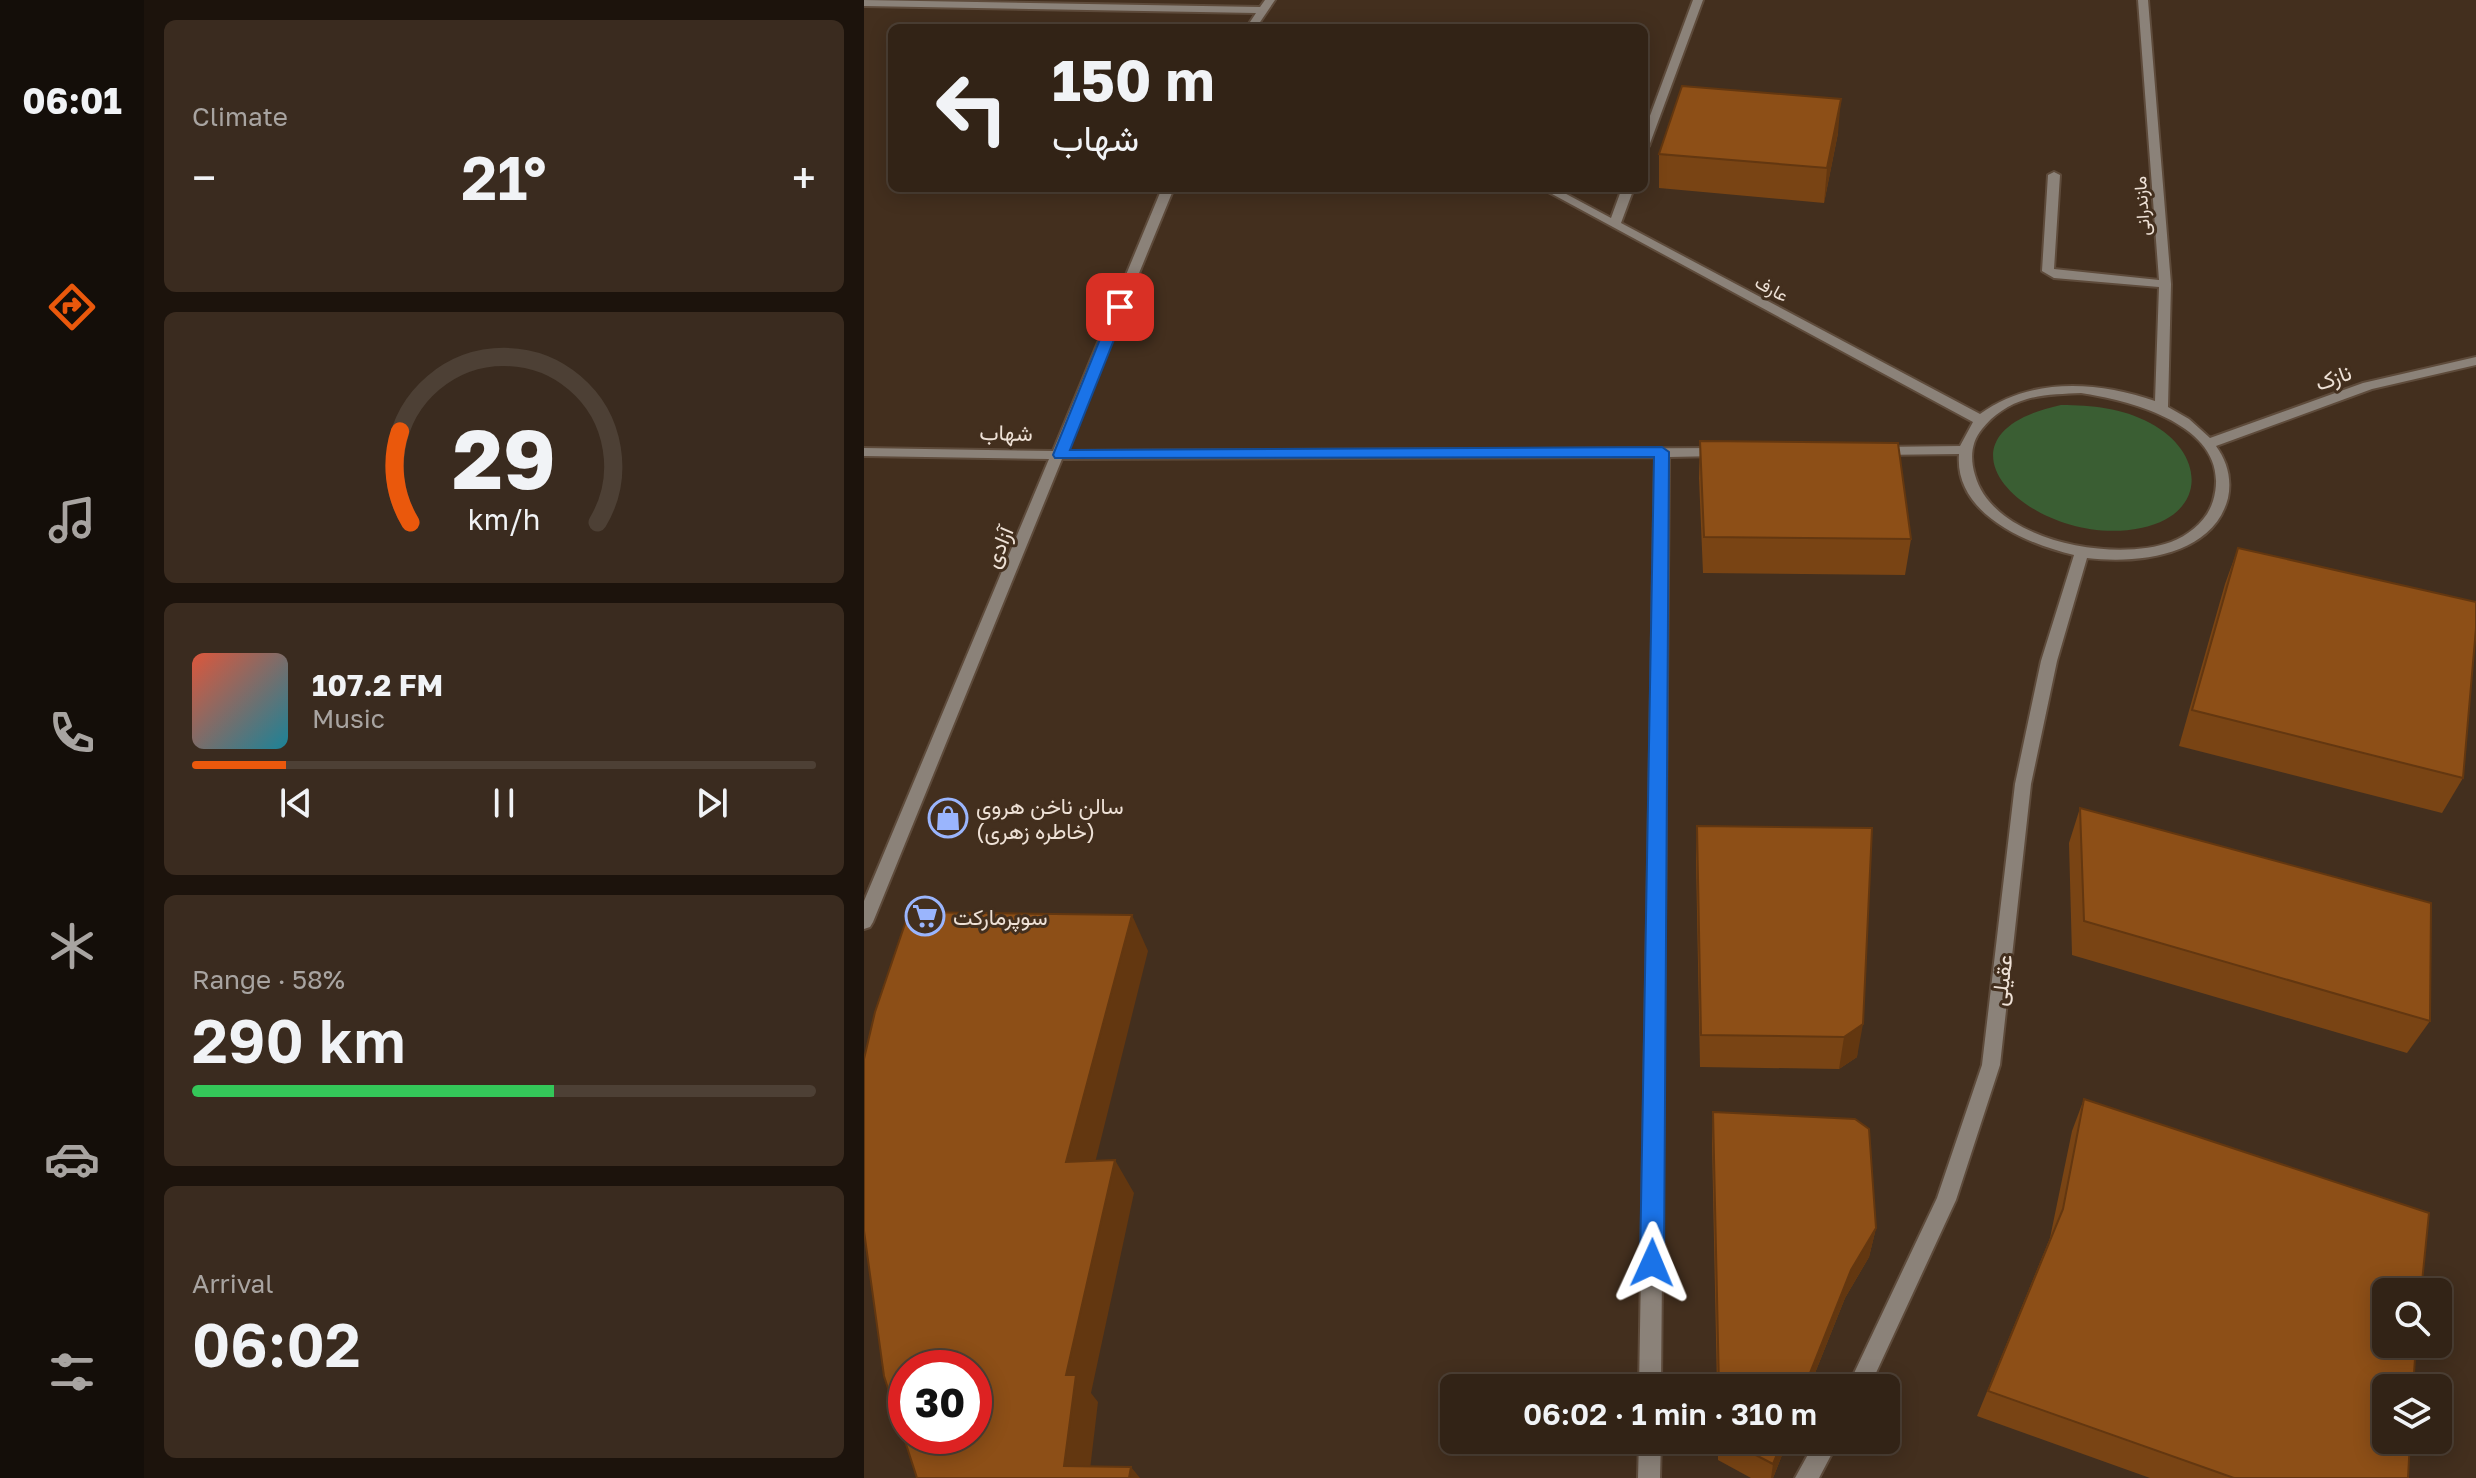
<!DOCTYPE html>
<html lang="en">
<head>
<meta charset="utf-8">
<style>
  :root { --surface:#322316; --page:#3a2b1f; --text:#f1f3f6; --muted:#a8a4a1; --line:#4d4035; --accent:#ea580c }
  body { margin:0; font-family:"Golos Text",Vazirmatn,sans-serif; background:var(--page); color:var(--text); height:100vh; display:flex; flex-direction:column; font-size:30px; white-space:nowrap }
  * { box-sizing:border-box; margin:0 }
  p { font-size:26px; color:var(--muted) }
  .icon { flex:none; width:44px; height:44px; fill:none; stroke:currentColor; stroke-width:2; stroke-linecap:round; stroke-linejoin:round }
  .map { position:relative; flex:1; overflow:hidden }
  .side { display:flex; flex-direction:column; gap:20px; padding:20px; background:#1c130c; width:720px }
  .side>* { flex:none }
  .top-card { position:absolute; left:24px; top:24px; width:760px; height:168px; border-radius:12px; box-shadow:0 4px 20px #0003,0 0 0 2px var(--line); background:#322316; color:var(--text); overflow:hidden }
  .fabs { position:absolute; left:1508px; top:1278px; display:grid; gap:16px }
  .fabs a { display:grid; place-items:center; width:80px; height:80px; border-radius:12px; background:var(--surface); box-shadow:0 4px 20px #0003,0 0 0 2px var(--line); font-size:40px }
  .speed { position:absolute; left:24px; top:1350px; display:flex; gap:16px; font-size:40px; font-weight:700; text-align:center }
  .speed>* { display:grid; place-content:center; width:104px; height:104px; border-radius:50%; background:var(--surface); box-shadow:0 4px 20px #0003,0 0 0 2px var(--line); line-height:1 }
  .speed .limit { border:12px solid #d22; background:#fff; color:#111 }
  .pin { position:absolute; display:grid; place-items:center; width:68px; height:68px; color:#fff; margin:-34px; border-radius:16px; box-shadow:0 4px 12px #0006 }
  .me { position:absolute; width:88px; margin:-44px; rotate:1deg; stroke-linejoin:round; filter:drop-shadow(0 0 6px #0008) }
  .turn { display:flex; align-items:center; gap:28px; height:168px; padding:0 32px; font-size:36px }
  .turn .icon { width:104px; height:104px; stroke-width:2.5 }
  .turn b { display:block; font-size:56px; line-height:68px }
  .big { font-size:60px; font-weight:600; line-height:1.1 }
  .side .card { flex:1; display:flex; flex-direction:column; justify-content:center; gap:12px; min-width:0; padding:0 28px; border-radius:12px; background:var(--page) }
  .side .dial { align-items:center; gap:0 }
  .dial svg { height:208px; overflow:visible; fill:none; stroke:var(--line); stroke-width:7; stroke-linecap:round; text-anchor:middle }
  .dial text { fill:var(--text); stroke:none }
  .song { display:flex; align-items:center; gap:24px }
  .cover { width:96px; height:96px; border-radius:12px; background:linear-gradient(135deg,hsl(10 70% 55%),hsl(190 70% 35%)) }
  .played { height:8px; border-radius:4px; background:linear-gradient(90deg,var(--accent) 15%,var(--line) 15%) }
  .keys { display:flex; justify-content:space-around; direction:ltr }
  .heat { display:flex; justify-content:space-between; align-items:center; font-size:44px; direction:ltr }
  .charge { height:12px; border-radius:6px; background:linear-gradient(90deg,#34c759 58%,var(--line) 0) }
  .trip { position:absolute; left:576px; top:1374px; width:460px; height:80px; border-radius:12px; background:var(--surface); box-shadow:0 4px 20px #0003,0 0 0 2px var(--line); font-weight:600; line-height:80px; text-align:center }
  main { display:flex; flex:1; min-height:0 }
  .dock { display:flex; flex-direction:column; width:144px; justify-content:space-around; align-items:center; background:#140e09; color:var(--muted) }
  .dock .icon { width:56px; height:56px }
  .dock .on { color:var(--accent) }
  .dock b { font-size:36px; color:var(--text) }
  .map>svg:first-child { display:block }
  .green { fill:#3a5e33 }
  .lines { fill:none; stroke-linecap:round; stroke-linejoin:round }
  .street-casing { stroke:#5e4b3b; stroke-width:4 }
  .street { fill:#8b8279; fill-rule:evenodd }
  .wall { fill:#794414 }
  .shaded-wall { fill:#633710 }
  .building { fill:#8d4f17; stroke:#633710; stroke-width:2; fill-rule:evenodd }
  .route { fill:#1a73e8; stroke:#114b97; stroke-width:2 }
  .labels { text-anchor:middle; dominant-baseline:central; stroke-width:6; stroke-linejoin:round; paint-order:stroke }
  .far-street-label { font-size:18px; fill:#eee1d6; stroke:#432f1e }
  .street-label { font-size:22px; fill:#eee1d6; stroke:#432f1e }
  .poi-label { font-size:22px; fill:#eee1d6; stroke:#432f1e; text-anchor:start }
</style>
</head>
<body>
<main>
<nav class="dock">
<b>06:01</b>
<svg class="icon on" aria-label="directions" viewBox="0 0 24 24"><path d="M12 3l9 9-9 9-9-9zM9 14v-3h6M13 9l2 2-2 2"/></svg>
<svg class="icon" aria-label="music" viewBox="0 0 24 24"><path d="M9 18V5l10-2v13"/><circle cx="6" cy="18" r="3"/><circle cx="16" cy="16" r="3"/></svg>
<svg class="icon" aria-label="phone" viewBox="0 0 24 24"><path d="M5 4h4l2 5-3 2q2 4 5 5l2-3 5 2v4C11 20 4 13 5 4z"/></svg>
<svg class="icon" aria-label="climate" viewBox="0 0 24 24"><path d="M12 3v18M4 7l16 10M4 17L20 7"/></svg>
<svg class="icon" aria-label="car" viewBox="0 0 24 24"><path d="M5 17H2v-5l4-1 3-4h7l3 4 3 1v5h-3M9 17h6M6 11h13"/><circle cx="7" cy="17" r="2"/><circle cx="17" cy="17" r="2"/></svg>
<svg class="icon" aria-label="filters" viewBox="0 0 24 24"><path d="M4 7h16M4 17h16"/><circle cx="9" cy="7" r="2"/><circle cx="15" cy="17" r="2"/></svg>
</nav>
<section class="side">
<div class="card"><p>Climate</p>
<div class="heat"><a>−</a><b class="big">21°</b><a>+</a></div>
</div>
<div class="card dial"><svg viewBox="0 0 100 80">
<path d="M14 69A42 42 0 1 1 86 69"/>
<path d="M14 69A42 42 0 0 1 10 34" stroke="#ea580c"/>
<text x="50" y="56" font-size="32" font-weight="700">29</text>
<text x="50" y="72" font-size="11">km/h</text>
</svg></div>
<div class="card">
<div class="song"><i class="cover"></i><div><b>107.2 FM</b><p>Music</p></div></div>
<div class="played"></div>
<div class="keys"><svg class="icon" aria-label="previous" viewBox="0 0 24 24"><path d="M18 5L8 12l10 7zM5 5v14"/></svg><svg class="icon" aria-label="pause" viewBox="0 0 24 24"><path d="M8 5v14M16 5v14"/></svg><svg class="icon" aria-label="next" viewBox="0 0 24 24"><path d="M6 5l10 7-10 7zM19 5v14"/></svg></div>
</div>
<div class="card"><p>Range · 58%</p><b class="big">290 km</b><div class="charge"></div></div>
<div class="card"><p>Arrival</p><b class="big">06:02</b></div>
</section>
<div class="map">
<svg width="1612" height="1478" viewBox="0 0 1612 1478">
  <rect width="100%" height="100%" fill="#432f1e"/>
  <!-- green -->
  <path class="green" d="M1197,405c31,0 61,3 89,18 55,29 59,91 -9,105 -105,22 -227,-91 -80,-123z"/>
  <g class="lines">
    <!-- street casing -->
    <g class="street-casing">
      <path id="street" d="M0,0l396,7 5,-7h10l-19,28h-10l10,-15 -392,-7z
        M829,0h10l-54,146 -5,3v-17z
        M1274,0h10l23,284 -3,123 21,12 21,19 153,-55 113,-26v8l-104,24 -156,57c11,15 16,33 12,52 -15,58 -90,66 -141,60l-30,103 -26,123 -31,281 -44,135 -87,188h-22l90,-190 45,-133 33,-281 26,-123 33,-106c-47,-11 -120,-41 -115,-101l-81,1 -7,-4 7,-4 82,-1 13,-24 -432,-234h14l56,30 11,-30h12l-13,35 359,191c51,-37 117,-33 175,-13l4,-114 -105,-9 -12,-7 6,-96 6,-3 6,3 -6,94 105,11zM1217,393c52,8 154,34 132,108 -6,20 -24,34 -42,41 -57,21 -178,-1 -196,-67 -5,-16 -4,-33 7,-46 11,-14 27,-25 45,-30 17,-5 36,-5 54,-6z
        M298,188h12l-108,263 652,-3 7,4 -7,4 -49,1 -8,931h-22l16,-931 -593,2 -189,463 -3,5 -6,2v-28l185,-442 -185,-3v-8l189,3z
        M775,1440h22l-1,38h-22z
        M952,1440h23l-20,38h-24z"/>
    </g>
    <!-- street -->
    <use href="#street" class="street"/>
  </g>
  <!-- wall -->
  <path class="wall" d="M974,133l-14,70 -165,-15v-34z
    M836,441l211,98 -6,36 -202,-2 -4,-95z
    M1374,548l225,230 -21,35 -263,-67 46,-162z
    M1216,808l350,213 -23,32 -335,-98 -3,-112z
    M833,826l175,2 -15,229 -18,12 -139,-2 -4,-206z
    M1220,1099l302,193 22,186h-258l-173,-62 73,-178 22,-107z
    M849,1112l163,116 -7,29 -24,41 -36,90h-92l-5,-245z
    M854,1440h70l-15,38h-22l-33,-18z"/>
  <!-- shaded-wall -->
  <path class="shaded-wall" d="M977,99l-3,34 -14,70 3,-35z
    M268,915l16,36 -61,244 -21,-33z
    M999,1024l-6,33 -18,12 5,-32z
    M251,1160l19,33 -43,200 7,9 -9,76 -25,-12 2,-91z
    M1012,1228l-7,29 -24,41 -36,90h-5l47,-118z
    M919,1440h5l-15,38h-2l2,-14z
    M267,1467l9,11h-11z"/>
  <!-- building -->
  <path class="building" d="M818,86l159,13 -14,69 -168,-14z
    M836,441l198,2 13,96 -207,-2z
    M1374,548l238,54v26l-13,150 -271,-68z
    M1216,808l351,95 -1,118 -346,-100z
    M833,826l175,2 -9,196 -19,13 -143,-2z
    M45,912l223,3 -66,247 49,-2 -49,215h10l-12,91 67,1 -2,11h-212l-33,-102 -20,-145v-172l11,-47zM42,1368h68v68h-68z
    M1220,1099l345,114 -8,79h-35v52h30l-3,44h-27v52h24l-2,38h-174l-246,-87 75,-182z
    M849,1112l142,7 14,10 7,99 -25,42 -47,118h-85z
    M863,1440h56l-10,24z"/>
  <!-- route -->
  <path class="route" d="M256,302l7,5 -57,143 592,-3 7,5 -5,811 -4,8 -8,4 -8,-4 -4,-8 14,-806 -599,1 -2,-3 60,-148z"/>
  <!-- icons -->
  <defs>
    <g id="shop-ring" transform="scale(2)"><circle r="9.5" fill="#432f1e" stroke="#9ab5fd" stroke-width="1.5"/><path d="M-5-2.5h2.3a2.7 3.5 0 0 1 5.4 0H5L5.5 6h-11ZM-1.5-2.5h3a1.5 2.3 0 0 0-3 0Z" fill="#9ab5fd"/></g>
    <g id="supermarket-ring" transform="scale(2)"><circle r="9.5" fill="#432f1e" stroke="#9ab5fd" stroke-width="1.5"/><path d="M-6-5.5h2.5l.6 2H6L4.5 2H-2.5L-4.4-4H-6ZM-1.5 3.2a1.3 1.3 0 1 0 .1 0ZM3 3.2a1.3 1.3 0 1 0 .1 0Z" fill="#9ab5fd"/></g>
  </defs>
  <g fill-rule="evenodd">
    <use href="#shop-ring" x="84" y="818"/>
    <use href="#supermarket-ring" x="61" y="916"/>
  </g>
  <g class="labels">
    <!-- far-street labels -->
    <g class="far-street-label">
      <text transform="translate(1277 206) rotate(-94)">مازندرانی</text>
      <text transform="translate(908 288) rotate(28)">عارف</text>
    </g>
    <!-- street labels -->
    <g class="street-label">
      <text transform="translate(1469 377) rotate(-20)">نازک</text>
      <text transform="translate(142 432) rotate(1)">شهاب</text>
      <text transform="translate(134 547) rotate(-67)">آزادی</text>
      <text transform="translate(1137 980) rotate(-83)">عقیلی</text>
    </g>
    <!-- poi labels -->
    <g class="poi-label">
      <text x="112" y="805">سالن ناخن هروی<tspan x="112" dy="25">(خاطره زهری)</tspan></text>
      <text x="89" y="916">سوپرمارکت</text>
    </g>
  </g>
</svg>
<div class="fabs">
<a><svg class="icon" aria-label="search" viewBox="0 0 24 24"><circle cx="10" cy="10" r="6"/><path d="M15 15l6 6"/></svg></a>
<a><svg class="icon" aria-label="layers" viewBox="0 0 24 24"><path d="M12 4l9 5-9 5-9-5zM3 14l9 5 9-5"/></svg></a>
</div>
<div class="speed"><div class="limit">30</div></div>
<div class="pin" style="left:256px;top:307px;background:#d93025"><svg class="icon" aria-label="arrive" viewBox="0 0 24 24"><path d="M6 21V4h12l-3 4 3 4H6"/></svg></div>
<svg class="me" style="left:788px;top:1263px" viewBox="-20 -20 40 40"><path d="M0-17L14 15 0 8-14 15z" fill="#1a73e8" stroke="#fff" stroke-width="4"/></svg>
<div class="trip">06:02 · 1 min · 310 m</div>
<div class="top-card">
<div class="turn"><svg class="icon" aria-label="left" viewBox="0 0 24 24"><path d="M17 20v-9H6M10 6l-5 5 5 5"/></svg><div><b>150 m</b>شهاب</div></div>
</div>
</div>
</main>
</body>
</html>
